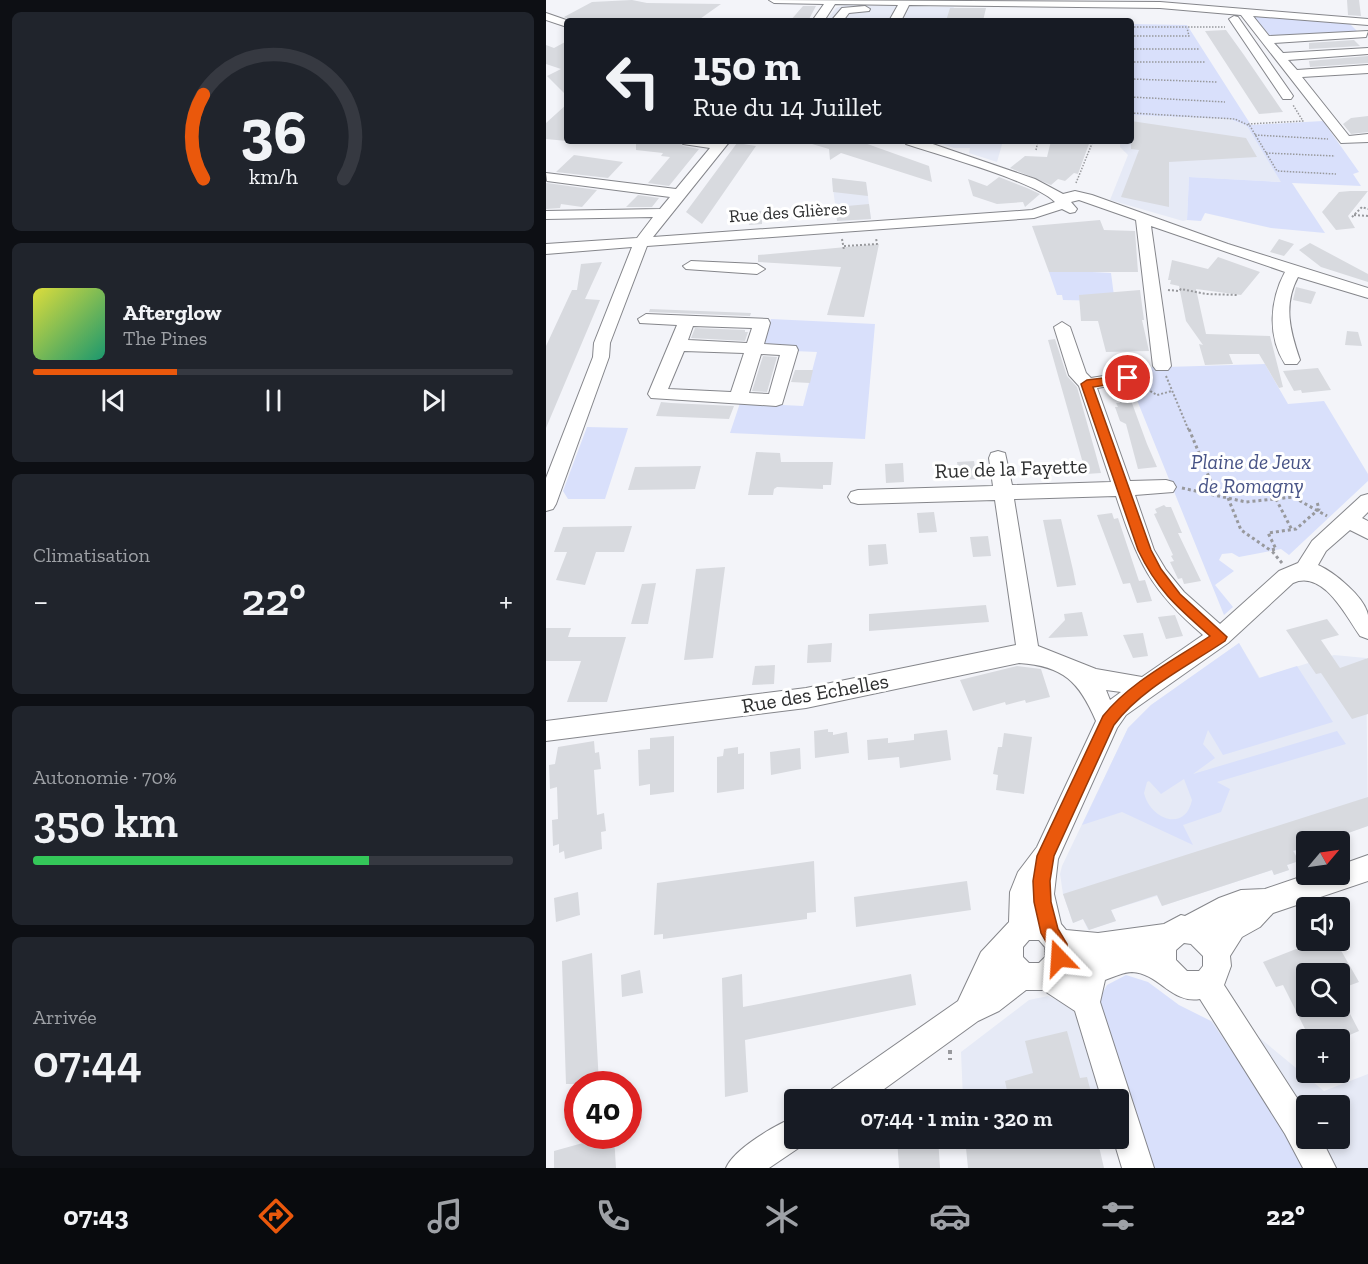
<!DOCTYPE html>
<html lang="fr">
<head>
<meta charset="utf-8">
<style>
  :root { --surface:#171b24; --page:#20242c; --text:#f1f3f6; --muted:#9ea1a6; --line:#363941; --accent:#ea580c }
  body { margin:0; font-family:"Zilla Slab",serif; background:var(--page); color:var(--text); height:100vh; display:flex; flex-direction:column; font-size:22px; white-space:nowrap }
  * { box-sizing:border-box; margin:0 }
  p { font-size:20px; color:var(--muted) }
  .icon { flex:none; width:33px; height:33px; fill:none; stroke:currentColor; stroke-width:2; stroke-linecap:round; stroke-linejoin:round }
  .map { position:relative; flex:1; overflow:hidden }
  .details { display:flex; flex-direction:column; gap:12px; padding:12px; background:#0d0f14; width:546px }
  .details>* { flex:none }
  .top-card { position:absolute; left:18px; top:18px; width:570px; height:126px; border-radius:6px; box-shadow:0 3px 9px #0003; background:#171b24; color:var(--text); overflow:hidden }
  .needle { width:39px; rotate:61deg }
  .tools { position:absolute; left:750px; top:831px; display:grid; gap:12px }
  .tools a { display:grid; place-items:center; width:54px; height:54px; border-radius:6px; background:var(--surface); box-shadow:0 3px 9px #0003; font-size:30px }
  .speed { position:absolute; left:18px; top:1071px; display:flex; gap:12px; font-size:30px; font-weight:700; text-align:center }
  .speed>* { display:grid; place-content:center; width:78px; height:78px; border-radius:50%; background:var(--surface); box-shadow:0 3px 9px #0003; line-height:1 }
  .speed .limit { border:9px solid #d22; background:#fff; color:#111 }
  .pin { position:absolute; display:grid; place-items:center; width:51px; height:51px; color:#fff; margin:-26px; border:3px solid #fff; border-radius:50%; box-shadow:0 2px 6px #0007 }
  .me { position:absolute; width:66px; margin:-33px; rotate:340deg; stroke-linejoin:round; filter:drop-shadow(0 0 4px #0008) }
  .turn { display:flex; align-items:center; gap:21px; height:126px; padding:0 30px; font-size:27px }
  .turn .icon { width:78px; height:78px; stroke-width:2.5 }
  .turn b { display:block; font-size:42px; line-height:51px }
  .big { font-size:45px; font-weight:600; line-height:1.1 }
  .details .widget { flex:1; display:flex; flex-direction:column; justify-content:center; gap:9px; min-width:0; padding:0 21px; border-radius:9px; background:var(--page) }
  .details .dial { align-items:center; gap:0 }
  .dial svg { height:156px; overflow:visible; fill:none; stroke:var(--line); stroke-width:7; stroke-linecap:round; text-anchor:middle }
  .dial text { fill:var(--text); stroke:none }
  .song { display:flex; align-items:center; gap:18px }
  .cover { width:72px; height:72px; border-radius:9px; background:linear-gradient(135deg,hsl(60 70% 55%),hsl(160 70% 35%)) }
  .played { height:6px; border-radius:3px; background:linear-gradient(90deg,var(--accent) 30%,var(--line) 30%) }
  .keys { display:flex; justify-content:space-around; direction:ltr }
  .heat { display:flex; justify-content:space-between; align-items:center; font-size:33px; direction:ltr }
  .charge { height:9px; border-radius:4px; background:linear-gradient(90deg,#34c759 70%,var(--line) 0) }
  .trip { position:absolute; left:238px; top:1089px; width:345px; height:60px; border-radius:6px; background:var(--surface); box-shadow:0 3px 9px #0003; font-weight:600; line-height:60px; text-align:center }
  .dock { display:flex; height:96px; justify-content:space-around; align-items:center; background:#090b0e; color:var(--muted) }
  .dock .icon { width:42px; height:42px }
  .dock .current { color:var(--accent) }
  .dock b { font-size:27px; color:var(--text) }
  main { display:flex; flex:1; min-height:0 }
  .map>svg:first-child { display:block }
  .built { fill:#e6eaf6; fill-rule:evenodd }
  .green { fill:#d9e0fb; fill-rule:evenodd }
  .building { fill:#d8dadf }
  .lines { fill:none; stroke-linecap:round; stroke-linejoin:round }
  .minor-casing { stroke:#85868b; stroke-width:2 }
  .path-far3 { stroke:#98999d; stroke-width:1.5; stroke-dasharray:1.5 1.5; stroke-linecap:butt }
  .path-far2 { stroke:#98999d; stroke-width:2; stroke-dasharray:2 2; stroke-linecap:butt }
  .path-far1 { stroke:#98999d; stroke-width:3; stroke-dasharray:3 3; stroke-linecap:butt }
  .path { stroke:#98999d; stroke-width:4; stroke-dasharray:4 4; stroke-linecap:butt }
  .minor { fill:#fff; fill-rule:evenodd }
  .route { fill:#ea580c; stroke:#983908; stroke-width:1.5 }
  .labels { text-anchor:middle; dominant-baseline:central; stroke-width:6; stroke-linejoin:round; paint-order:stroke }
  .far-street-label { font-size:18px; fill:#2d2e2f; stroke:#fff }
  .park-label { font-size:21px; font-style:italic; fill:#475386; stroke:#fff }
  .street-label { font-size:21px; fill:#2d2e2f; stroke:#fff }
</style>
</head>
<body>
<main>
<section class="details">
<div class="widget dial"><svg viewBox="0 0 100 80">
<path d="M14 69A42 42 0 1 1 86 69"/>
<path d="M14 69A42 42 0 0 1 14 26" stroke="#ea580c"/>
<text x="50" y="56" font-size="32" font-weight="700">36</text>
<text x="50" y="72" font-size="11">km/h</text>
</svg></div>
<div class="widget">
<div class="song"><i class="cover"></i><div><b>Afterglow</b><p>The Pines</p></div></div>
<div class="played"></div>
<div class="keys"><svg class="icon" aria-label="previous" viewBox="0 0 24 24"><path d="M18 5L8 12l10 7zM5 5v14"/></svg><svg class="icon" aria-label="pause" viewBox="0 0 24 24"><path d="M8 5v14M16 5v14"/></svg><svg class="icon" aria-label="next" viewBox="0 0 24 24"><path d="M6 5l10 7-10 7zM19 5v14"/></svg></div>
</div>
<div class="widget"><p>Climatisation</p>
<div class="heat"><a>−</a><b class="big">22°</b><a>+</a></div>
</div>
<div class="widget"><p>Autonomie · 70%</p><b class="big">350 km</b><div class="charge"></div></div>
<div class="widget"><p>Arrivée</p><b class="big">07:44</b></div>
</section>
<div class="map">
<svg width="822" height="1168" viewBox="0 0 822 1168">
  <rect width="100%" height="100%" fill="#f3f4f9"/>
  <!-- built -->
  <path class="built" d="M299,5l109,2 -7,14h-121l10,-13z
    M585,115l99,4 17,7 35,56 -93,-5 -2,43 -4,1 -73,-21 18,-45 -8,-8v-6h11z
    M388,141h69l-6,21 -28,-9 1,-5h-16z
    M286,179l34,3 5,37 -34,2z
    M693,643l21,35 74,-23 32,3 2,168 -45,15 -17,1v5l-12,4 5,10 -12,4 2,5 -15,5 -2,-5 -110,36 -5,-10 -46,14 5,11 -28,9 -5,-11 -10,4 -10,-29 -3,-20 2,-8 66,-138 23,-23z
    M502,996l42,19 27,84h-154l-2,-47 68,-52z
    M688,1007l21,27 69,57 44,-17v94h-65l-92,-147zM760,1106h34v32h-34z"/>
  <!-- green -->
  <path class="green" d="M712,15l91,8 8,8 -87,5 -16,-19z
    M585,24l56,1 64,100 72,-4 36,51 -6,2 8,12 -69,-3 33,50 -54,-5 -66,-15 -4,8 -14,-1 2,-43 92,5 -34,-56 -17,-7 -99,-4z
    M509,270l56,3 3,23 -8,5 -43,-1 -1,-5h-5l-8,-23h5z
    M225,319l104,5 -10,115 -135,-6 10,-30 63,3 14,-54 -23,-1 -31,-7z
    M719,364l23,40 36,-3 44,73v7l-79,74 -8,-6 -42,8 -7,-4 -10,1 -3,6 15,11 -19,14 18,22 -9,8 -100,-247 32,-1 9,3 1,-3z
    M41,427l41,1 -23,71h-37l-5,-8z
    M693,643l20,35 38,-12 36,56 -110,33 -15,-25 -5,14 12,14 -22,16 144,-43 9,13 -129,38 13,7 -9,23 -38,13 10,20 -71,-33 -40,13 46,-97 23,-23zM638,779l8,21c-7,33 -42,19 -48,-7l3,-11 2,-1 12,13z
    M580,975l22,7 31,23 32,16 66,95 26,52h-165l-19,-68 -29,-85 17,-30z"/>
  <!-- building -->
  <path class="building" d="M86,0l15,3 74,1 -24,17h-126l-7,-4 28,-15z
    M801,0h12l2,16 -13,-1z
    M257,6h13l-8,15h-18z
    M404,8h36l-3,13h-37z
    M680,30l18,25 39,57 -24,2 -54,-83z
    M808,40l6,6 -51,3v-6z
    M21,41v55l-20,-20 14,-7 -15,-5v-19l8,3z
    M822,56v7l-58,4 -1,-6z
    M21,104v37l-21,-2v-16z
    M822,116v16l-17,2 -8,-10 8,-6z
    M585,121l115,17 11,19 -88,5v45l-48,-10 18,-47 -8,-1z
    M90,141h43l4,5 16,3 -30,37 -21,-3 22,-26 -9,-1 2,-3 -27,-3z
    M267,141h46l70,25 3,16 -91,-29 -11,7 -1,-11 -17,-5z
    M505,141h39l-12,33 -4,-1 -9,8 -7,-2 -7,6 -41,-17 15,-12 22,1z
    M191,143l19,3 -54,78 -16,-12z
    M28,155l49,7 -15,16 -52,-6z
    M453,177l28,11 13,6 -15,13 -2,-5 -26,2 -24,-8 -5,-17 19,7z
    M286,178l34,4 2,14 -35,-4z
    M0,183h1l50,7 -15,17 -21,-3 -1,4 -14,1z
    M804,191h18l-20,25 7,12 -19,2 -14,-18 17,-20z
    M92,195l21,3 -7,9h-26z
    M323,204l2,15 -34,2 -1,-14z
    M216,211v13l-13,1 -1,-13z
    M554,220l4,10 31,1 3,41h-89l-17,-46z
    M733,239l15,5 -10,12 -14,-4z
    M764,243l58,31v8l-47,-15 -22,-17z
    M333,244l-15,73 -37,-2 14,-48 -83,-5v-7z
    M672,257l42,15 -19,23 -45,-6 10,45 64,2 13,51 -4,1 -20,-34h-30l4,10 -28,1 -6,-21 4,1 -17,-24 -7,-35 -9,-2 1,-4h-3l4,-20 36,9z
    M56,262l-17,37 15,1 -54,128v-82l26,-56h5l4,-26z
    M750,287l20,5 -5,12 -18,-4z
    M594,290l4,30h-2l7,31 -43,1 -8,-31h-17l-2,-26z
    M104,309l101,4 -1,3 -101,-4z
    M149,328l50,2v2h3l-3,9 -54,-3z
    M801,331l11,1 4,14 -17,-1z
    M509,339l12,37 10,11 24,86 -15,1 -38,-134z
    M217,356l14,1 -10,35 -15,-1z
    M772,368l13,22 -29,3 -1,-3 -7,1 -11,-20z
    M249,370h18l-3,13 -19,-1z
    M583,395l18,49 10,23 -19,2 -12,-45 -6,-3 -5,-14h3l-2,-4h4l-1,-5z
    M115,402l10,1 63,3 -5,13 -73,-3z
    M210,452l24,1 1,9h52l-2,23h-8v4l-46,-2 -3,2 -1,6h-25z
    M428,461l3,18 -17,1 -3,-18z
    M357,463l1,19 -18,1 -1,-19z
    M155,466l-6,23 -67,1 7,-23z
    M618,505l2,2h5l11,26h-4l23,48 -17,3 -2,-6 -4,1 -8,-17 4,-1 -3,-5 2,-1 -19,-41 3,-1 -2,-4z
    M388,512l3,20 -18,1 -2,-20z
    M566,513l2,6 4,-1 21,63 6,-1 7,21 -15,2 -7,-20 -7,1 -26,-69z
    M515,519l12,51 3,15 -19,2 -14,-67z
    M86,526l-8,26h-28l-11,33 -29,-5 11,-28h-13l9,-25z
    M442,536l3,20 -18,1 -3,-20z
    M340,544l2,20 -19,2 -1,-21z
    M179,567l-12,91 -29,2 12,-91z
    M110,583l-8,41h-17l11,-40z
    M440,605l3,17 -120,9v-17z
    M536,612l6,24 -40,2 17,-18 -1,-6z
    M629,615l8,21 -17,3 -8,-22z
    M781,619l12,16 -18,5 19,28 28,-10v56l-16,5 -31,-46 -5,1 -30,-44z
    M0,628h25l-3,9h58l-19,65h-40l14,-41h-35z
    M597,633l5,23 -15,2 -10,-23z
    M286,643l-1,19 -24,1 1,-18z
    M229,665l-1,19 -22,1 3,-19z
    M471,666l24,3 9,28 -24,6 -1,-3 -19,5 -1,-3 -32,9 -13,-31z
    M282,729v3h5v3l14,-3 2,21 -34,5 -1,-27z
    M401,730l4,30 -51,8 -1,-11 -31,3 -1,-20 21,-2v5l26,-3v-6z
    M458,733l28,4 -8,57 -28,-4 2,-15 -5,-1 5,-27h4z
    M128,736v56l-24,3v-11l-11,2 -1,-36 12,-1v-11z
    M48,741l1,12 4,-1 2,17 -7,1 3,45 7,-2 2,18 -5,1 1,17 -37,10 -1,-8 -5,2v-9l-6,2 -1,-26 6,-1 -1,-32 -7,2 -1,-24 6,-1 3,-17z
    M192,747v7l6,-1v36l-27,4v-36l6,-1 1,-7z
    M254,748l1,21 -30,6 -1,-23z
    M822,797v29l-45,16h-17v5l-13,4 6,10 -12,4 2,5 -15,5 -2,-5 -110,36 -5,-11 -46,15 5,11 -27,9 -6,-11 -10,4 -10,-29z
    M268,861l2,51 -9,1v6l-144,20v-5l-9,1 3,-52z
    M421,881l4,29 -115,17 -2,-30z
    M32,892l2,23 -24,7 -2,-24z
    M773,940h16l24,42 -19,7v-15h-34v32h40l13,25 -21,9h-23l-9,-11v2l-23,-46 -7,2 -13,-25z
    M46,953l7,131h-33l-4,-123z
    M94,970l3,23 -21,4 -1,-22z
    M196,974l1,33 168,-33 5,31 -171,35 3,52 -23,5 -3,-119z
    M521,1031l13,47 7,-1 6,23h-84l-4,-19 28,-8 -8,-32z
    M62,1136h6l2,32h-62v-17z
    M351,1138h41l2,30h-41z
    M419,1138h132l7,30h-136z"/>
  <g class="lines">
    <!-- minor casing -->
    <g class="minor-casing">
      <path id="minor" d="M223,0l391,2 208,17v6l-115,-9 16,20 99,-5 -2,6 -92,6 9,10 85,-5v6l-80,6 9,10 71,-5v8l-66,4 47,59 19,-2v8l-27,1 -100,-128 -81,-7 -251,-3 -8,16h-12l9,-16 -63,-1 -11,17h-12l12,-17 -50,-1z
        M319,6l5,3 -1,2 -20,2 -6,8h-12l11,-13z
        M0,13l23,8h-2v6l-21,-7z
        M688,16l4,1 53,76 2,3 -2,3h-8l-54,-80z
        M135,141h49l-77,96 379,-27 23,-8c-21,-21 -116,-47 -149,-58l-2,-3h20l111,38 28,15 12,-3 17,4 136,49 140,44v10l-70,-21c-15,28 -8,54 2,83l-3,4h-12c-18,-28 -15,-64 0,-92l-134,-46 20,140 -3,4h-12l-3,-4 -17,-146 -57,-20 -8,2 6,7 -2,3 -5,1 -8,-4 -28,9 -387,28 -37,97 -1,14 -53,147 -3,5 -7,2v-33l47,-121 1,-14 38,-96 -86,7v-10l91,-6 16,-21 -107,2v-8l114,-2 10,-12 -123,-16 -1,-8 130,16 34,-41 -27,-4z
        M145,261l66,3 8,5 -8,5 -71,-5 -3,-3z
        M100,314l122,5 2,4 -6,21 32,2 2,4 -16,54 -6,2 -125,-8 -3,-4 29,-69 -37,-2 -2,-4zM147,326l59,2 -5,15 -59,-3zM138,351l60,2 -13,39 -63,-3zM215,354l19,1 -11,39 -20,-1z
        M516,322l8,5 16,46 5,5 37,-6 6,2 3,4 -3,4 -37,6 33,93 36,-1 7,2 3,5 -3,5 -38,3 19,55 12,20 18,22 36,32 59,-53 19,-8 14,-22 49,-45 7,-2v18l-6,6 6,3v18l-18,-9 -24,21 -8,14c16,7 47,32 50,50 0,7 0,16 0,24l-8,-3c-14,-20 -37,-67 -67,-53l-65,60 -102,72 -9,13 -59,131 -4,35 7,30 5,6 32,3 66,-9 17,-9 4,1 34,-18 22,-8 24,-1 44,-15h31v-9l28,-10v26l-95,32 -13,14 -18,10 -12,19 1,10 -7,19 82,127v26h15l15,30h-33l-18,-34 -85,-135c-29,5 -41,-26 -68,-27 -8,0 -19,5 -27,8l-5,22 54,166h-32l-9,-30h6v-38h-17l-27,-89 -32,-21h-17l-27,21 -21,10 -109,79h-41l4,-11 126,-88 23,-49 28,-30 1,-30 8,-20 19,-25 59,-126c-17,-39 -32,-55 -77,-58l-213,45 -260,33v-20l260,-33 210,-43 -21,-145 -137,4 -7,-2 -3,-5 3,-5 7,-2 135,-4 -4,-28 2,-5 7,-2 7,2 7,32 99,-3 -32,-96 -10,-11 -15,-48zM570,496c22,66 33,93 87,139l-61,42 -46,-8 -58,-23 -24,-147zM560,690l15,2 -11,8zM483,940h10l6,7v10l-6,6h-10l-6,-6v-10zM638,943l7,1 12,12v10l-4,5h-12l-11,-11v-10z
        M249,1117v21h13l-2,5 -37,25h-43c8,-19 49,-43 69,-51z"/>
    </g>
    <!-- path-far3 -->
    <path class="path-far3" d="M585,27h94
      M585,36h58l-2,-8
      M585,49h69
      M585,62h74
      M585,79l86,3
      M585,97l94,5
      M585,113l104,6 15,7 27,45 59,3
      M702,124l55,-3 -10,-16
      M709,135l73,4
      M490,150l2,-9
      M720,153l69,3
      M530,183l17,-42"/>
    <!-- path-far2 -->
    <path class="path-far2" d="M808,215l14,1
      M806,217l10,-10 6,2
      M296,239l2,11
      M298,246l33,-2 -1,-6
      M622,290l11,1 2,-2 25,5 31,1
      M620,376l23,55
      M594,385l17,10 15,-4"/>
    <!-- path-far1 -->
    <path class="path-far1" d="M643,429l27,65
      M636,488l64,14 47,-5 34,19
      M682,498l13,32 29,20
      M730,499l16,31
      M736,563l-11,-13 5,-1 -8,-16 28,-4 23,-20 -2,-7"/>
    <!-- path -->
    <path class="path" d="M404,1050v10"/>
    <!-- minor -->
    <use href="#minor" class="minor"/>
  </g>
  <!-- route -->
  <path class="route" d="M582,375l6,3 -2,3 -39,6 58,163 10,19 19,25 47,43 -2,4c-37,25 -84,48 -111,84l-60,131 -4,25 1,21 7,27 9,15 1,14 -2,6 -7,3 -6,-3 -4,-17 -8,-14 -7,-31 -1,-21 4,-25 66,-140c27,-34 71,-56 107,-80 -33,-29 -53,-46 -72,-86l-57,-166 6,-4z"/>
  <g class="labels">
    <!-- far-street labels -->
    <g class="far-street-label">
      <text transform="translate(242 212) rotate(-4)">Rue des Glières</text>
    </g>
    <!-- park labels -->
    <g class="park-label">
      <text x="705" y="461">Plaine de Jeux<tspan x="705" dy="24">de Romagny</tspan></text>
    </g>
    <!-- street labels -->
    <g class="street-label">
      <text transform="translate(465 468) rotate(-2)">Rue de la Fayette</text>
      <text transform="translate(269 693) rotate(-10)">Rue des Echelles</text>
    </g>
  </g>
</svg>
<div class="tools">
<a><svg class="needle" viewBox="-14 -14 28 28"><path d="M0-13l5 13h-10z" fill="#e53935"/><path d="M0 13l5-13h-10z" fill="#9ea1a6"/></svg></a>
<a><svg class="icon" aria-label="sound" viewBox="0 0 24 24"><path d="M4 9h4l5-4v14l-5-4H4zM17 9q2 3 0 6"/></svg></a>
<a><svg class="icon" aria-label="search" viewBox="0 0 24 24"><circle cx="10" cy="10" r="6"/><path d="M15 15l6 6"/></svg></a>
<a>+</a>
<a>−</a>
</div>
<div class="speed"><div class="limit">40</div></div>
<div class="pin" style="left:582px;top:378px;background:#d93025"><svg class="icon" aria-label="arrive" viewBox="0 0 24 24"><path d="M6 21V4h12l-3 4 3 4H6"/></svg></div>
<svg class="me" style="left:513px;top:958px" viewBox="-20 -20 40 40"><path d="M0-17L14 15 0 8-14 15z" fill="#ea580c" stroke="#fff" stroke-width="4"/></svg>
<div class="trip">07:44 · 1 min · 320 m</div>
<div class="top-card">
<div class="turn"><svg class="icon" aria-label="left" viewBox="0 0 24 24"><path d="M17 20v-9H6M10 6l-5 5 5 5"/></svg><div><b>150 m</b>Rue du 14 Juillet</div></div>
</div>
</div>
</main>
<nav class="dock">
<b>07:43</b>
<svg class="icon current" aria-label="directions" viewBox="0 0 24 24"><path d="M12 3l9 9-9 9-9-9zM9 14v-3h6M13 9l2 2-2 2"/></svg>
<svg class="icon" aria-label="music" viewBox="0 0 24 24"><path d="M9 18V5l10-2v13"/><circle cx="6" cy="18" r="3"/><circle cx="16" cy="16" r="3"/></svg>
<svg class="icon" aria-label="phone" viewBox="0 0 24 24"><path d="M5 4h4l2 5-3 2q2 4 5 5l2-3 5 2v4C11 20 4 13 5 4z"/></svg>
<svg class="icon" aria-label="climate" viewBox="0 0 24 24"><path d="M12 3v18M4 7l16 10M4 17L20 7"/></svg>
<svg class="icon" aria-label="car" viewBox="0 0 24 24"><path d="M5 17H2v-5l4-1 3-4h7l3 4 3 1v5h-3M9 17h6M6 11h13"/><circle cx="7" cy="17" r="2"/><circle cx="17" cy="17" r="2"/></svg>
<svg class="icon" aria-label="filters" viewBox="0 0 24 24"><path d="M4 7h16M4 17h16"/><circle cx="9" cy="7" r="2"/><circle cx="15" cy="17" r="2"/></svg>
<b>22°</b>
</nav>
</body>
</html>
